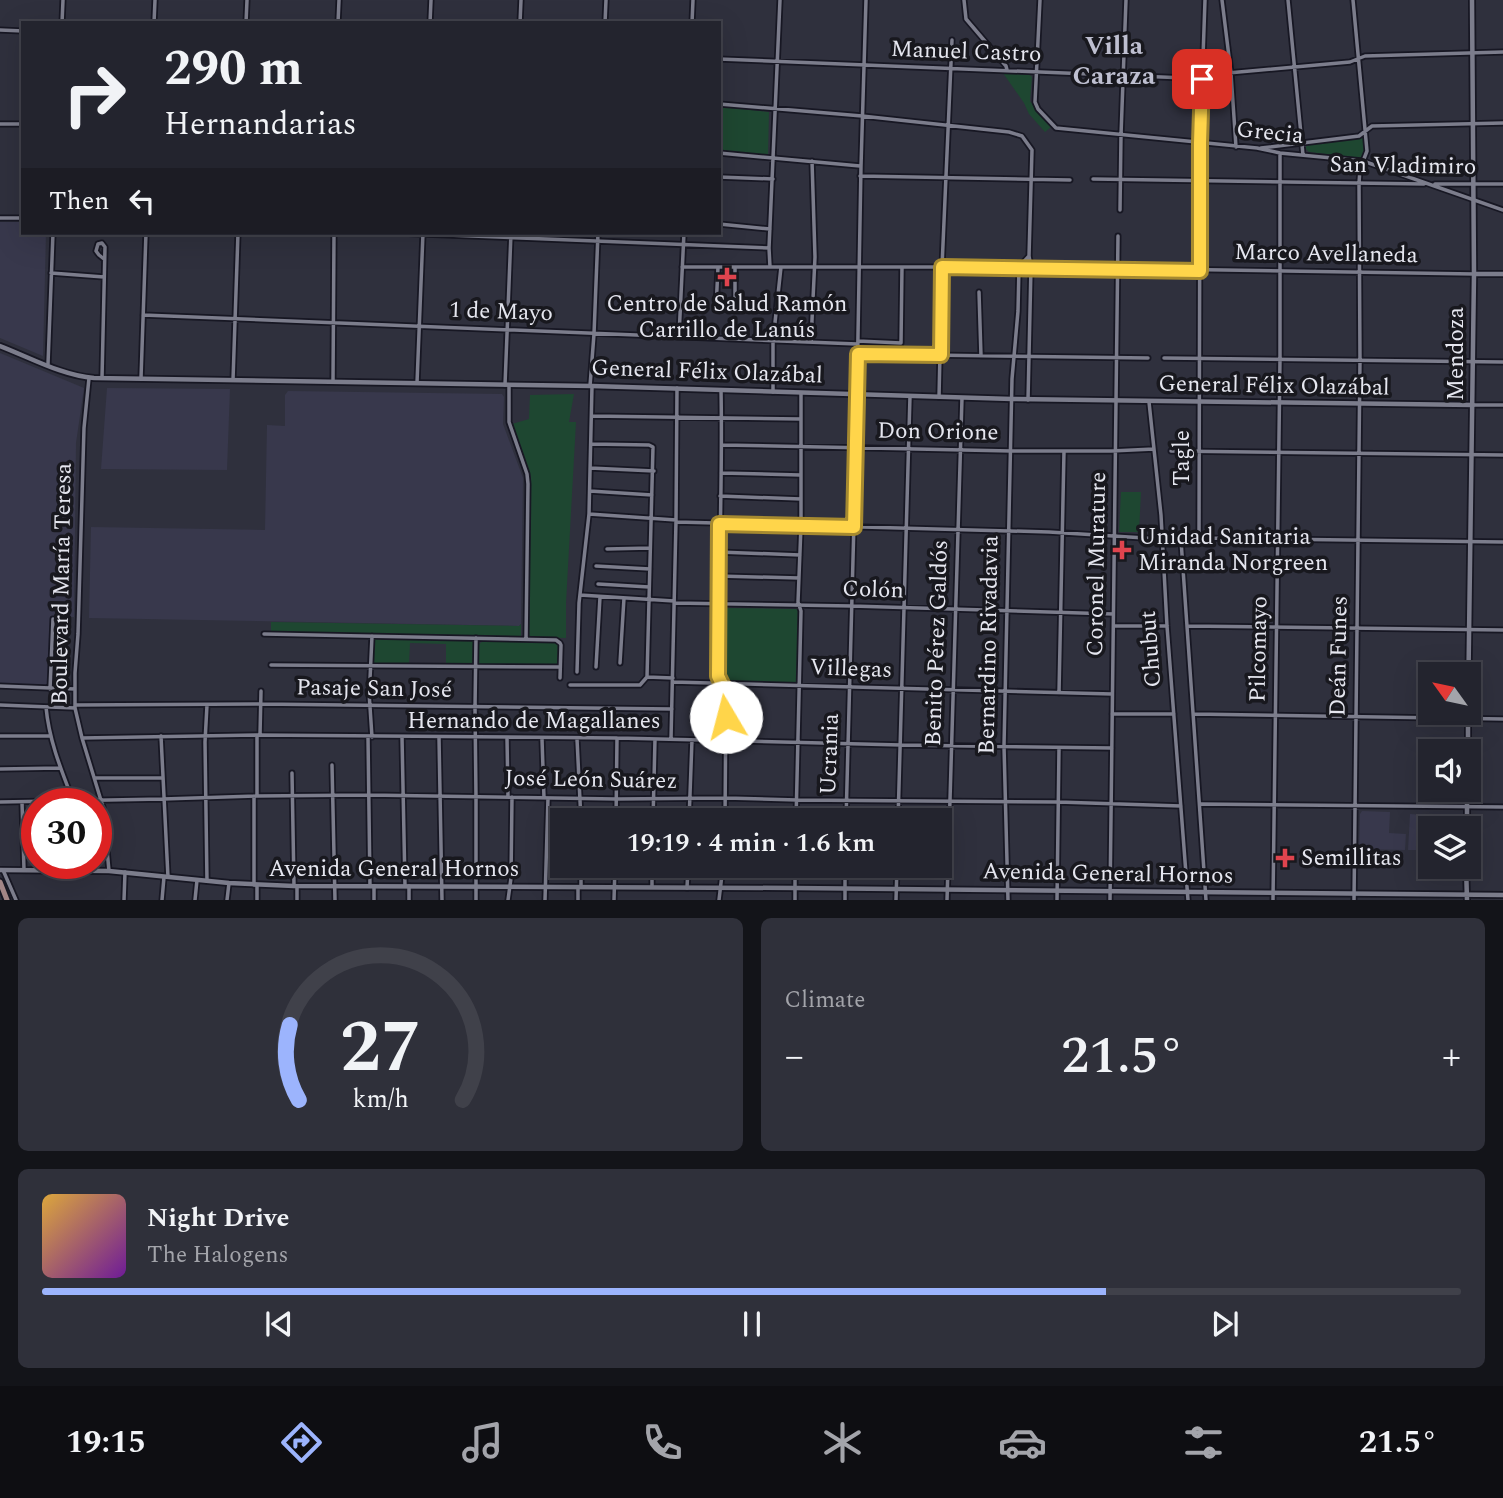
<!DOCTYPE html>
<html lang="en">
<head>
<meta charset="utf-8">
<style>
  :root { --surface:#23242e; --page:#2f303a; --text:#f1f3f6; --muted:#a3a4aa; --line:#40414a; --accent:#9cb4fd }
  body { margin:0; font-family:Spectral,serif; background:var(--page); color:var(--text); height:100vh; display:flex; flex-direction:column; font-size:26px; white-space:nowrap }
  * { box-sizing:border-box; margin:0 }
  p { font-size:23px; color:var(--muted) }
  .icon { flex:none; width:38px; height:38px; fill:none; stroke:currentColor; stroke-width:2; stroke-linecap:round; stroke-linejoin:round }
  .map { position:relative; height:900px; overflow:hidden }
  .side { display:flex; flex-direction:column; gap:18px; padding:18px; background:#131419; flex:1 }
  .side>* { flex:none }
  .guide { position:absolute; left:21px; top:21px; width:700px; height:214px; border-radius:0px; box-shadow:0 7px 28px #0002,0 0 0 2px var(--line); background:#23242e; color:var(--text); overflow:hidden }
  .needle { width:46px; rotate:303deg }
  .tools { position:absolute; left:1418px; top:662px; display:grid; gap:14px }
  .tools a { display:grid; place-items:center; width:63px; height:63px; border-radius:0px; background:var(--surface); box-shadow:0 7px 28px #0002,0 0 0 2px var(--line); font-size:35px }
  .speed { position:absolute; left:21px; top:788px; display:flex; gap:14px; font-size:35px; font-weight:700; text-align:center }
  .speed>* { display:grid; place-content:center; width:91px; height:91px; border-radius:50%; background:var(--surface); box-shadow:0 7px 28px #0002,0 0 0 2px var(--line); line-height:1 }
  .speed .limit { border:10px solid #d22; background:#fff; color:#111 }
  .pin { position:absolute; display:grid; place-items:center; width:60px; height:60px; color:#fff; margin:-30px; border-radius:14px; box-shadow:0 4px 10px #0006 }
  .me { position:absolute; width:77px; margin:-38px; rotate:352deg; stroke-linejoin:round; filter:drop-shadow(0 0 5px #0008) }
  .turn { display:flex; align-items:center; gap:24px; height:147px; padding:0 28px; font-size:32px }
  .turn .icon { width:91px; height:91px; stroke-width:2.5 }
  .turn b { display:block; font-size:49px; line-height:60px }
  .then { display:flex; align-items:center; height:66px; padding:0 28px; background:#0003; gap:14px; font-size:26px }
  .big { font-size:52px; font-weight:600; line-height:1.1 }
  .side .widget { flex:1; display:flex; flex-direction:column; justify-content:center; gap:10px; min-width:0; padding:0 24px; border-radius:10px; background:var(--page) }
  .side .dial { align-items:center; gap:0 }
  .dial svg { height:182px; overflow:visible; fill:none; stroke:var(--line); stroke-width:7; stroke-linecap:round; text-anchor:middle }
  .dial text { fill:var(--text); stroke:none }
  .song { display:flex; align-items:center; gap:21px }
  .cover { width:84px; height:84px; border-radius:10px; background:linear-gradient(135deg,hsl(40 70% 55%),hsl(280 70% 35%)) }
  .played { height:7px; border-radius:4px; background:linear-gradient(90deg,var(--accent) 75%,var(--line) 75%) }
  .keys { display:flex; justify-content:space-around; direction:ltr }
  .heat { display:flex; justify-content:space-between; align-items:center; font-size:38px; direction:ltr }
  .side .tiles { flex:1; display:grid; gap:18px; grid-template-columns:1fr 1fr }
  .widget:last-child { grid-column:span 2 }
  .trip { position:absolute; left:550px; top:808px; width:402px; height:70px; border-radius:0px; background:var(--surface); box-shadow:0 7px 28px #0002,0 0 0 2px var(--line); font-weight:600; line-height:70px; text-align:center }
  .tabs { display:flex; height:112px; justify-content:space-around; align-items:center; background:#0e0e12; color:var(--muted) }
  .tabs .icon { width:49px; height:49px }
  .tabs .on { color:var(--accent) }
  .tabs b { font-size:32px; color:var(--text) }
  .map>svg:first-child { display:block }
  .built { fill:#38384c }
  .green { fill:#1e4731 }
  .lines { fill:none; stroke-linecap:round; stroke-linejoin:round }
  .minor-casing { stroke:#171723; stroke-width:7 }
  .tertiary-casing { stroke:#171723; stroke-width:8 }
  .secondary-casing { stroke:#171723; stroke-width:9 }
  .minor { stroke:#7c7d8c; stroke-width:3.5 }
  .tertiary { stroke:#7c7d8c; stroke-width:4.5 }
  .secondary { stroke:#a28586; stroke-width:5 }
  .route-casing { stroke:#a68a30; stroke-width:18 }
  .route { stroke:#ffd54a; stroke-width:12 }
  .health-dot { fill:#e0444e; stroke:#18181e; stroke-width:2.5 }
  .labels { text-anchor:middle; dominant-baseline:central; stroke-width:7; stroke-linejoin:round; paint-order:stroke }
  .street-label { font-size:23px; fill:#e5e6ef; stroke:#18181e }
  .poi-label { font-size:23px; fill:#e5e6ef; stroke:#18181e; text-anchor:start }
  .quarter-label { font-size:26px; font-weight:bold; fill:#bebfd0; stroke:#18181e }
</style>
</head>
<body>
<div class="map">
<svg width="1503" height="900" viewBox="0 0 1503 900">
  <rect width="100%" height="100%" fill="#2f303d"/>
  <!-- built -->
  <path class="built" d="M0,222h23v11h23l-3,123 -43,-18z
    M0,353l84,35 -8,55 -2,174h-20l-2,70 -52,-2z
    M107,388l123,1 -3,81 -126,-1z
    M288,391l214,3 2,3 -1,27 20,54 -2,146 -2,2 -430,-8 2,-91 174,3 2,-105 18,1v-31z
    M1362,811l28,1 -1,21 17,1 -1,16 -46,-1 1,-35z
    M1410,814l14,1 -1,35h-15z"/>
  <!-- green -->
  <path class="green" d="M1003,73l27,2 2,2 -2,24 21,26 -6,5 -16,-18 -5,-11z
    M719,106l50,6 -1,43 -49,-5z
    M1362,137c4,5 5,17 0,21l-53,-6 -3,-3v-4l3,-1z
    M574,394l-5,28h7l-10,181v35l-37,-1 2,-160 -19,-53 17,-5 1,-24z
    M1121,492h20l-2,40h-20z
    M721,608l77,1 -1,74 -73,-1 -4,-6z
    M271,622l248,4 2,-2v13l-250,-5z
    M374,639l99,1v25l-27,-1v-20l-36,-1 -1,21h-35z
    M483,641l72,1 3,3v20l-80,-1v-19z"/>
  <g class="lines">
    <!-- minor casing -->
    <g class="minor-casing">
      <path id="minor" d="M964,0l2,19 40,47 1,4
        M1040,0l-5,102 3,7 18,19 201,20 23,5 83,8 140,49
        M1222,0l9,73 5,74
        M1288,0l15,155
        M1353,0l14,151 -7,18 -1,14 1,177 -6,540
        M62,23l1,-23
        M154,23l1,-23
        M246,23l1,-23
        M338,23l1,-23
        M430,23l1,-23
        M520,23l1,-23
        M605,23l1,-23
        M692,23l1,-23
        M0,30l23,1
        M719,59l491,20 18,-6 122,-11 15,-6 138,-4
        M719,104l143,12 147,16 13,4 10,14 -3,106 2,11 -3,133
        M0,124h23
        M1261,148l98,-12 13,-10 131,-3
        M719,153l141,13
        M860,176l210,4
        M719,177l54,2
        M1093,179l331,5
        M1435,184h68
        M1120,210l1,-75 5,-135
        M0,218h23
        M719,224l51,5
        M396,233l373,15
        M682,267h349l443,7
        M770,267l-1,-19 11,-248
        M51,273l53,4
        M979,292l2,64
        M735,300v-33
        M716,309l2,-42
        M143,315l714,29
        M679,336l5,-103
        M811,341l4,-84 -3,-96
        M858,341l43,2 1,-76
        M858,354l290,4
        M1164,358l339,4
        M48,364l5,-131
        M89,378l-5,50 -6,206 -3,39v35l7,30 21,69 6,64
        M102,378l3,-131 -3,-4 -4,1 -2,7 3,4 5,4
        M141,378l5,-145
        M233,380l5,-147
        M333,381l1,-148
        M417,383l6,-150
        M505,385l6,-152
        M509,385v37l18,52 1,10 -2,155
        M590,386l4,-52 4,-101
        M721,390c2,95 -3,191 -3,286l8,16 -1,129
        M773,392v-51l8,-74
        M939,397l3,-130 10,-227
        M1149,402l12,113 6,111 21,274
        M1473,405h30
        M592,416l209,3
        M722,445l289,6h100l43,-2
        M1171,451l332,4
        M590,468l64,3
        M721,473l79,2
        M590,491l62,4
        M720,496l81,3
        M589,514l87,6
        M676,522l373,10 112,7
        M1199,538l1,-395 5,-143
        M607,549l43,-1
        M718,552l82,3
        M596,566l54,3
        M718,576l81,2
        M598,584l51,3
        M580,595l94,6
        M674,603l178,3 261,8
        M1114,626h53
        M1187,626l316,4
        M264,634l292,6 4,3 1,2 -1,33
        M620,663l4,-65
        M271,665l288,2
        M596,667l4,-70
        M577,672l2,-69 10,-89 3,-128
        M647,677l26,1
        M370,679l2,-43
        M673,682l439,12
        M570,685h70l7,-8 6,-230 -4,-2 -58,-1
        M0,686l75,3
        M50,689l3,-70
        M369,692l3,45
        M1059,693l5,-242
        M0,705l75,3
        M76,705l185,-1 411,5
        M46,707c3,34 16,65 28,96
        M1112,714h62
        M1194,714l309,5
        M257,735v61
        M260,735l1,-44
        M0,736h50
        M161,736l7,141
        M368,737l2,149
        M402,737l3,149
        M82,738l175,-3 360,3 284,7 211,3
        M439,738l3,162
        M507,738l1,59
        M542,739l2,59
        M577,739l4,82
        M671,739l5,-218 1,-133
        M332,765l3,135
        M0,769l60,-1
        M292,773l2,113
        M95,778h67
        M254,796v89
        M0,802l163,-3 94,-3 112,-1 247,4 110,-1 71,2 261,2 123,4
        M22,802l2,68
        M1201,804l302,3
        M616,821l1,-83
        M653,821l2,-82
        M689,821l3,-81
        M796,821l5,-210 -3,-9 3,-76v-133
        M846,821l10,-374 5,-281 5,-166
        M898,821l12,-425
        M77,863v7
        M581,866v21
        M3,870l13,30
        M207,881l-2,-139 2,-37
        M257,885v15
        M652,887v-21
        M687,888l1,-22
        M124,900l1,-28
        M162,900l2,-23
        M195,900l2,-20
        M227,900l2,-17
        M297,900v-14
        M374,900v-14
        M409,900v-14
        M476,900v-103l-1,-89 1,-70
        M508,900l3,-22 1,-81
        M545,900l3,-102
        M578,900v-12
        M614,900l1,-34
        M719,900l4,-34
        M795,900v-34
        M845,900v-34
        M896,900l1,-34
        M947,900l15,-502
        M1008,900l-4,-154 8,-367 6,-68 1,-44 10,-11
        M1057,900l2,-152
        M1110,900l8,-664
        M1206,900l-25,-360 3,-2h15l304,4
        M1273,900l7,-541v-206"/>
    </g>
    <!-- tertiary casing -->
    <g class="tertiary-casing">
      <path id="tertiary" d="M1474,274h29
        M0,346c29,11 63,30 94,32l498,8 420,13 461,6
        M1468,709l6,-435 -2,-274
        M1468,751v-39
        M1467,828v-39
        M1466,866l1,34
        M0,870l109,1 120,12 65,3 501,2 708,7"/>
    </g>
    <!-- secondary casing -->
    <g class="secondary-casing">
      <path id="secondary" d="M0,882l7,18"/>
    </g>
    <!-- minor -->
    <use href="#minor" class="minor"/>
    <!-- tertiary -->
    <use href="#tertiary" class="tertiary"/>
    <!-- secondary -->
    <use href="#secondary" class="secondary"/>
  </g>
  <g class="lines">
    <!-- route casing -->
    <g class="route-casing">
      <path id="route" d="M726,717v-25l-8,-16 1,-152 135,3 4,-173 83,1 1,-88 258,4v-128l2,-64"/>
    </g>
    <!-- route -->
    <use href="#route" class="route"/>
  </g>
  <!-- markers -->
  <g class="health-dot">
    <path d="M723.5 266.5h7v7h7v7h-7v7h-7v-7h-7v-7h7z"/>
    <path d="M1118.5 539.5h7v7h7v7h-7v7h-7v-7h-7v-7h7z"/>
    <path d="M1281.5 847.5h7v7h7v7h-7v7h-7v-7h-7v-7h7z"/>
  </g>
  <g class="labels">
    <!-- street labels -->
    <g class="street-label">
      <text transform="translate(966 52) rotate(2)">Manuel Castro</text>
      <text transform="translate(1270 133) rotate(6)">Grecia</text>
      <text transform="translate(1403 166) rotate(1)">San Vladimiro</text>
      <text transform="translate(1326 254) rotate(1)">Marco Avellaneda</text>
      <text transform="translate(501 312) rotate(2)">1 de Mayo</text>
      <text transform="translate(1456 354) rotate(-90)">Mendoza</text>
      <text transform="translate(707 372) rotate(2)">General Félix Olazábal</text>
      <text transform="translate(1274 386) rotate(1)">General Félix Olazábal</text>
      <text transform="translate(938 432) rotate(1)">Don Orione</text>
      <text transform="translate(1182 458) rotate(-90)">Tagle</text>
      <text transform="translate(1097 564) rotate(-89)">Coronel Murature</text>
      <text transform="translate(62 584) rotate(-89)">Boulevard María Teresa</text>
      <text transform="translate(873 590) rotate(2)">Colón</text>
      <text transform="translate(937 643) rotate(-88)">Benito Pérez Galdós</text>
      <text transform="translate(989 645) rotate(-89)">Bernardino Rivadavia</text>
      <text transform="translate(1151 649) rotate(-94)">Chubut</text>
      <text transform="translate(1259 649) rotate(-89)">Pilcomayo</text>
      <text transform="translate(1339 656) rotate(-89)">Deán Funes</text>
      <text transform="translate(851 669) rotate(2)">Villegas</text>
      <text transform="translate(374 689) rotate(1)">Pasaje San José</text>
      <text x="534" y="721">Hernando de Magallanes</text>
      <text transform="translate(830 754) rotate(-88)">Ucrania</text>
      <text transform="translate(591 780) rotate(1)">José León Suárez</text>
      <text x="394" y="869">Avenida General Hornos</text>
      <text transform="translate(1108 874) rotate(1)">Avenida General Hornos</text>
    </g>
    <!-- poi labels -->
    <g class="poi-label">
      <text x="727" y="304" text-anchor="middle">Centro de Salud Ramón<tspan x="727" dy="26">Carrillo de Lanús</tspan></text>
      <text x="1138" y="537">Unidad Sanitaria<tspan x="1138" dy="26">Miranda Norgreen</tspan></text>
      <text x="1301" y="858">Semillitas</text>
    </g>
    <!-- quarter labels -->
    <g class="quarter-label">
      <text x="1114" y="46">Villa<tspan x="1114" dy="30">Caraza</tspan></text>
    </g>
  </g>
</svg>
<div class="tools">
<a><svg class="needle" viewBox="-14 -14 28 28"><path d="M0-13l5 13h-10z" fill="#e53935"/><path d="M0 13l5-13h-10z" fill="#a3a4aa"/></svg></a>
<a><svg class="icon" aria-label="sound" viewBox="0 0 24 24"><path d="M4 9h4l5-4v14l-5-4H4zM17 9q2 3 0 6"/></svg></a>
<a><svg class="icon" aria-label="layers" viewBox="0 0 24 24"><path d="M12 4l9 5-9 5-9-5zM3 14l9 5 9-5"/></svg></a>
</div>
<div class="speed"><div class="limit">30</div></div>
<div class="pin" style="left:1202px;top:79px;background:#d93025"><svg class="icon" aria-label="arrive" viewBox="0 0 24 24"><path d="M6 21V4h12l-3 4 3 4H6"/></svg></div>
<svg class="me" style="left:726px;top:717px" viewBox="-20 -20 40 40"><circle r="19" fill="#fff"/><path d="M0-13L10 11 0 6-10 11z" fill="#ffd54a"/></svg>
<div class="trip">19:19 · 4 min · 1.6 km</div>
<div class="guide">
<div class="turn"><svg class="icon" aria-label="right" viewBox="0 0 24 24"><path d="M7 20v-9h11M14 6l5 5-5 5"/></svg><div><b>290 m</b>Hernandarias</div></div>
<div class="then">Then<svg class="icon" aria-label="left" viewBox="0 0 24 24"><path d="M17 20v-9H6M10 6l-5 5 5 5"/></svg></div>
</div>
</div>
<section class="side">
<div class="tiles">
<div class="widget dial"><svg viewBox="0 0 100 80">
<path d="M14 69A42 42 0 1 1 86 69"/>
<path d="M14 69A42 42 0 0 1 10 36" stroke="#9cb4fd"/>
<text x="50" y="56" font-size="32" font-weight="700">27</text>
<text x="50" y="72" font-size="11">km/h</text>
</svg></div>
<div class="widget"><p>Climate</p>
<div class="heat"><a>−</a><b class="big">21.5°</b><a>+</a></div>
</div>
<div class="widget">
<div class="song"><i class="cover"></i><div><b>Night Drive</b><p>The Halogens</p></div></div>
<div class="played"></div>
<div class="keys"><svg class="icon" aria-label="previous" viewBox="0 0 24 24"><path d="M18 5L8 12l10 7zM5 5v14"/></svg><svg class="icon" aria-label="pause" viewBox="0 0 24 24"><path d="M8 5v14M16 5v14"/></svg><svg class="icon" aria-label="next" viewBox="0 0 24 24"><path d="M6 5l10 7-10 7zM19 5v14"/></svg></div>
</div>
</div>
</section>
<nav class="tabs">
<b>19:15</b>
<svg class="icon on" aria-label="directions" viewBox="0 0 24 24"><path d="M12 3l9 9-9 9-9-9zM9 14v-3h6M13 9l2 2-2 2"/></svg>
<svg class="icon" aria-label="music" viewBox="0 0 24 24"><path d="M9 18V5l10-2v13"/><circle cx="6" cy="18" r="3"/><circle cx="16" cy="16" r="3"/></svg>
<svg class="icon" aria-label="phone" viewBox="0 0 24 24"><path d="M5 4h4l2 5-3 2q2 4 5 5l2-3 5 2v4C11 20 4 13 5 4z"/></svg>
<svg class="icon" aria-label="climate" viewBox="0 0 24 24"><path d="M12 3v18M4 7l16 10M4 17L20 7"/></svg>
<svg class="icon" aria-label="car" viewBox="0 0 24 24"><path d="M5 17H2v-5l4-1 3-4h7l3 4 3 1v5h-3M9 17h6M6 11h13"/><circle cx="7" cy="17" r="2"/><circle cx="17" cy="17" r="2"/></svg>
<svg class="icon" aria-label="filters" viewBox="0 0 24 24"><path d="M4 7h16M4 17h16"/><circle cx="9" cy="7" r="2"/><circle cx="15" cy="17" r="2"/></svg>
<b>21.5°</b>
</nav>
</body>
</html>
